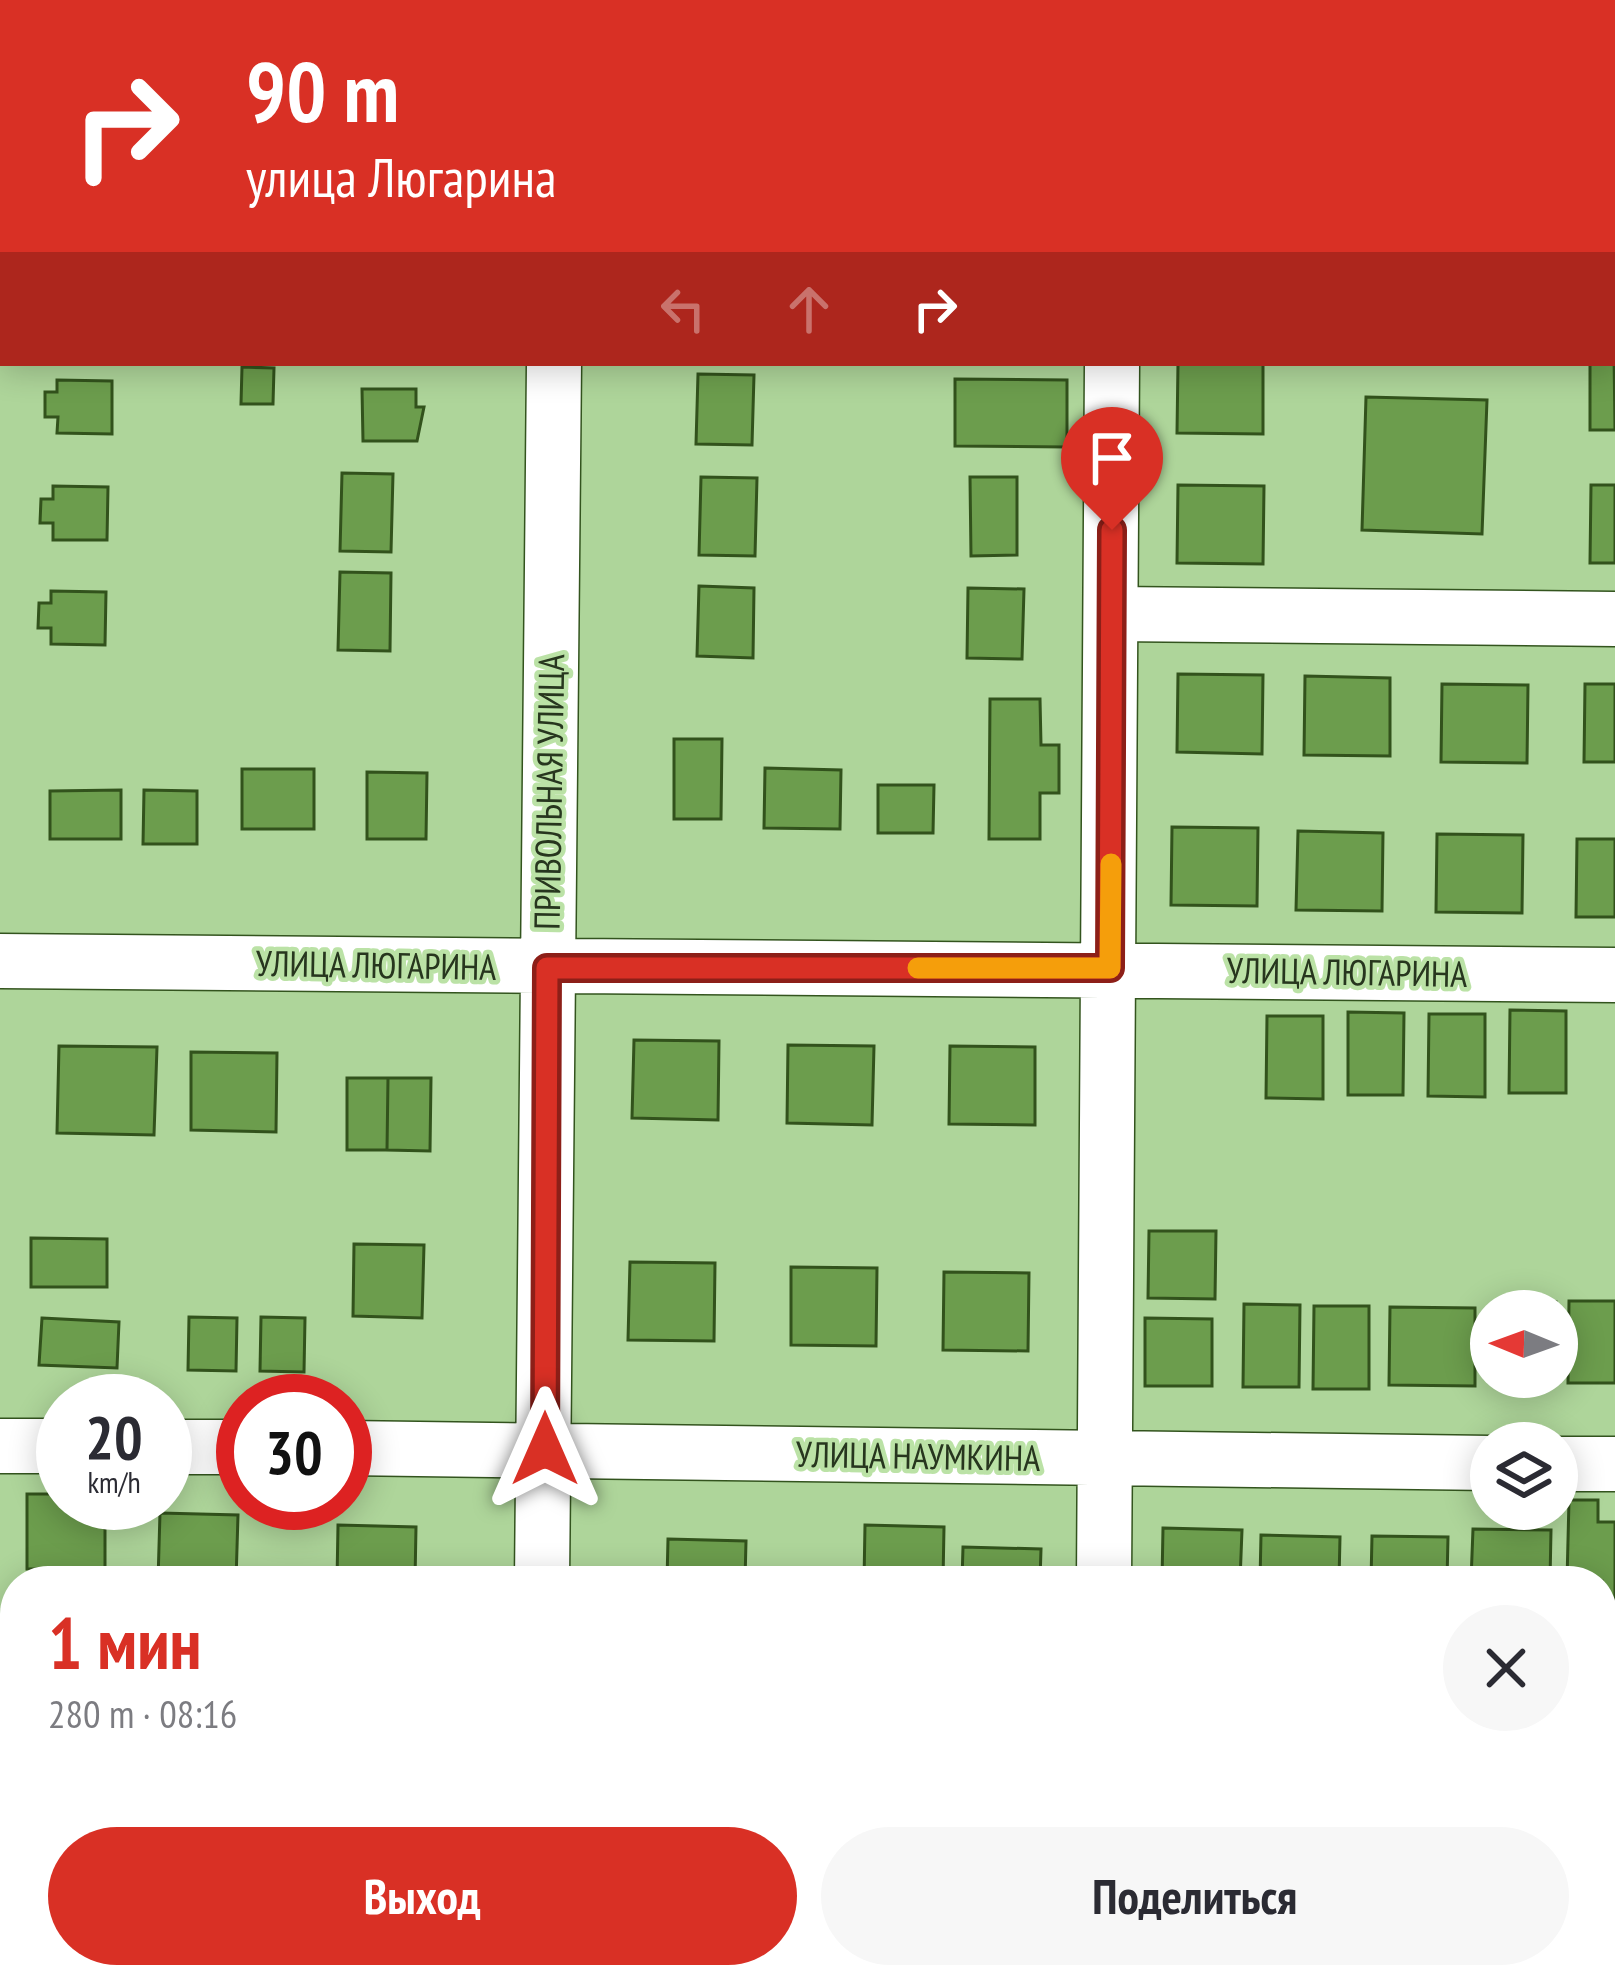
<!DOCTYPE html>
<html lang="ru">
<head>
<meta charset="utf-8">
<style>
  body { margin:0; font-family:"PT Sans Narrow",sans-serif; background:#f7f7f7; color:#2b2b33; height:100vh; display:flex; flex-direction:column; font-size:45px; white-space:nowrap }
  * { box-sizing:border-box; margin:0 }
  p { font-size:39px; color:#7c7c81 }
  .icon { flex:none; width:66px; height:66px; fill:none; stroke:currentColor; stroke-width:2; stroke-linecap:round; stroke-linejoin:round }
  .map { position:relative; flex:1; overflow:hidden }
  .sheet { position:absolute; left:0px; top:1566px; width:1617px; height:423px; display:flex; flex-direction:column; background:#fff; border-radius:48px 48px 0 0; box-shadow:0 6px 30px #0003 }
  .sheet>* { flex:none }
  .hud { position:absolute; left:0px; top:0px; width:1617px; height:366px; box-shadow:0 6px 30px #0003; background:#d93025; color:#fff; overflow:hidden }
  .needle { width:78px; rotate:271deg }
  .controls { position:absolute; left:1470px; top:1290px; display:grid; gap:24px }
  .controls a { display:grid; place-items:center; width:108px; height:108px; border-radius:50%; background:#fff; box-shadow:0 6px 30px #0003; font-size:60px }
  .speed { position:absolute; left:36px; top:1374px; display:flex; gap:24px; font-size:60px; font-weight:700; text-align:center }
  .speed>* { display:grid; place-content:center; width:156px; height:156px; border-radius:50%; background:#fff; box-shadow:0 6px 30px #0003; line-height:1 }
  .speed small { font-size:30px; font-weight:400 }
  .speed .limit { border:18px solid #d22; background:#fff; color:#111 }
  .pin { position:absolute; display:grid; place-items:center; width:102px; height:102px; color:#fff; margin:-123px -51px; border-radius:50% 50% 50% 0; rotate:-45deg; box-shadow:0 0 12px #0007 }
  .pin .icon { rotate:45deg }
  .me { position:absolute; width:132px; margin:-66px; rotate:0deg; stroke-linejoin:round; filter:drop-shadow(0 0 9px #0008) }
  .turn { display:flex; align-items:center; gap:42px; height:252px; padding:0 48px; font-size:54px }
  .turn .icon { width:156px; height:156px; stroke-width:2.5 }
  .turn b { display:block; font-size:84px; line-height:102px }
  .lanes { display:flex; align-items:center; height:114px; padding:0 48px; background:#0003; justify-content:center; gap:60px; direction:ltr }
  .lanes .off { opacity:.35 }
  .round { display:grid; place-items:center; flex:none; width:126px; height:126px; border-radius:63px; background:#f7f7f7 }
  .overview { display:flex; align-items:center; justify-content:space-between; height:204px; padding:0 48px }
  h1 { font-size:72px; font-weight:800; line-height:90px; color:#d93025 }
  .button { display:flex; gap:24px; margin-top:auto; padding:24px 48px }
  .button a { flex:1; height:138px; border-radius:72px; background:#d93025; color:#fff; font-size:48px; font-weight:800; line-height:138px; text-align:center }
  .button a+a { background:#f7f7f7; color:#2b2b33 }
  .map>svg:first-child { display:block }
  .building { fill:#6c9d4d; stroke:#32521c; stroke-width:3 }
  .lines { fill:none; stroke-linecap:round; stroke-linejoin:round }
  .minor-casing { stroke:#33541e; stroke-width:57 }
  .minor { stroke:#fff; stroke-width:54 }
  .route-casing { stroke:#8d1f18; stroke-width:30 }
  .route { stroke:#d93025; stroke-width:21 }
  .slow { stroke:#f59e0b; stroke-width:21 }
  .labels { text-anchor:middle; stroke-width:9; stroke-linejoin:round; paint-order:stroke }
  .street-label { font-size:36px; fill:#27361e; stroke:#bbe2a6 }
</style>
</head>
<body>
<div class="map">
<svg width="1615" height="1987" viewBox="0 0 1615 1987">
  <rect width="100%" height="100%" fill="#aed59a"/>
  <path class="building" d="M1614 352 1615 430H1590V363H1614Z
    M1178 363H1263V434L1177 433Z
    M242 367 274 368 273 404H241Z
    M698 374 754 375 752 445 696 444Z
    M955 379 1067 380V447L955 446Z
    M57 380 112 381V434L57 433 58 417H45V392H57Z
    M362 389H416V407H424L417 441H363Z
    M1366 397 1487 400 1482 534 1362 530Z
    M342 473 393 474 391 552 340 551Z
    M701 477 757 478 755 556 699 555Z
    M970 477H1017V555L971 556Z
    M1178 485 1264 486 1263 564 1177 563Z
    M1591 485H1615V563H1590Z
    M53 486 108 487 107 540H53V523H40L41 499H53Z
    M340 572 391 573 390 651 338 650Z
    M699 586 754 588 753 658 697 656Z
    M968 588 1024 589 1022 659 967 658Z
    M51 591 106 592 105 645 51 644V628H38L39 603H51Z
    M1178 674 1263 675 1262 754 1177 752Z
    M1305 676 1390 678V756L1304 755Z
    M1442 684 1528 685 1527 763 1441 762Z
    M1585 684H1615V762H1584Z
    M990 699H1040L1041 745H1059V793H1040V839H989Z
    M674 739H722L721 819H674Z
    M765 768 841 770 840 829 764 828Z
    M242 769H314V829H242Z
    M367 772 427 773 426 839H367Z
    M878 785H934L933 833H878Z
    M121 790V839H50V791Z
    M144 790 197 791V844H143Z
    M1172 827 1258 828 1257 906 1171 905Z
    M1298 831 1383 833 1382 911 1296 910Z
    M1437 834 1523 835 1522 913 1436 912Z
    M1577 839H1615V917H1576Z
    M1510 1010 1566 1011V1093H1509Z
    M1348 1012 1404 1013 1403 1095H1348Z
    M1429 1014H1485V1097L1428 1096Z
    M1267 1016H1323V1099L1266 1098Z
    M634 1040 719 1041 718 1120 632 1118Z
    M788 1045 874 1046 872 1125 787 1123Z
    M59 1046 157 1047 154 1135 57 1133Z
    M950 1046 1035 1047V1125L949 1124Z
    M191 1052 277 1053 276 1132 191 1130Z
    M347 1078H388L387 1150H347Z
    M388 1078H431L430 1151 387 1150Z
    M1149 1231H1216L1215 1299 1148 1298Z
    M31 1238 107 1239V1287H31Z
    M354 1244 424 1245 422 1318 353 1316Z
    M630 1262 715 1263 714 1341 628 1340Z
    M791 1267 877 1268 876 1346 791 1345Z
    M944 1272 1029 1273 1028 1351 943 1350Z
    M1569 1301H1615V1383H1568Z
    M1500 1302H1556V1311H1500Z
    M1244 1304 1300 1305 1299 1387H1243Z
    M1314 1306H1369V1389H1313Z
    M1390 1307 1475 1308V1386L1389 1385Z
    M189 1317 237 1318 236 1371 188 1370Z
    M261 1317 305 1318 304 1372 260 1371Z
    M42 1318 119 1322 117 1368 39 1365Z
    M1145 1318 1212 1319V1386H1145Z
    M1500 1377H1556L1555 1385 1500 1384Z
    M27 1494H63V1503H105V1569H27Z
    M1569 1500H1598V1522H1615V1609H1602V1581H1567Z
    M160 1513 238 1515 236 1581H158Z
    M338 1525 416 1527 415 1581H337Z
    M865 1525 944 1527 943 1581H864Z
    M1163 1528 1242 1530 1240 1581H1162Z
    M1473 1529 1551 1530 1550 1581H1471Z
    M1261 1535 1340 1537 1339 1581H1260Z
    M1372 1536 1448 1537 1447 1581H1371Z
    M668 1539 746 1541 745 1581H667Z
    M963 1547 1041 1549 1040 1581H962Z
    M1604 1849 1615 1850V1924H1602Z
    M327 1974H405V1987H327Z
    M673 1974H751V1987H673Z"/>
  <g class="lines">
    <defs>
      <path id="minor" d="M558 3V0
        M1122 3V0
        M0 216 3 26
        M1614 300H1615
        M1113 614 1615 619
        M0 961 1615 975
        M0 1446H63
        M165 1447H243
        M345 1448 1491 1463
        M1557 1464H1615
        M542 1581 554 363
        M1104 1581 1112 363
        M531 1987V1974
        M1101 1987V1974
        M1550 1987V1977"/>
    </defs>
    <use href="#minor" class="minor-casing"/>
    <use href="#minor" class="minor"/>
  </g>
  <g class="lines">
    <defs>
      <path id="route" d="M545 1449 547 968H1110L1112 530"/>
    </defs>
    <use href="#route" class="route-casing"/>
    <use href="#route" class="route"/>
    <path class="slow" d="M918 968H1110L1111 864"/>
  </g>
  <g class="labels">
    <g class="street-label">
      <text transform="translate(549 792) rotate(-89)" y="13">ПРИВОЛЬНАЯ УЛИЦА</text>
      <text transform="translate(376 965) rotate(1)" y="13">УЛИЦА ЛЮГАРИНА</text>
      <text transform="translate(1347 972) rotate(1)" y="13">УЛИЦА ЛЮГАРИНА</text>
      <text transform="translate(918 1456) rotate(1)" y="13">УЛИЦА НАУМКИНА</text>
    </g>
  </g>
</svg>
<div class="controls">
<a><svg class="needle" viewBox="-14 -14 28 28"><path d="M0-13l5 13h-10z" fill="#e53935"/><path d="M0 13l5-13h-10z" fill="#7c7c81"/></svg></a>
<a><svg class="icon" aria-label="layers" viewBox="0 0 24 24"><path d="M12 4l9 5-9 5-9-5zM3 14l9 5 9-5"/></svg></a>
</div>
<div class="speed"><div>20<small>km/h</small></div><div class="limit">30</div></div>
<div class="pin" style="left:1112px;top:530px;background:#d93025"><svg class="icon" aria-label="arrive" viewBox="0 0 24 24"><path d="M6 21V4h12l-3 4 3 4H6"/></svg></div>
<svg class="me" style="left:545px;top:1449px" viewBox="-20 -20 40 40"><path d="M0-17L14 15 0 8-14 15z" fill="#d93025" stroke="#fff" stroke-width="4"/></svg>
<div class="hud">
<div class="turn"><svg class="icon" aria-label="right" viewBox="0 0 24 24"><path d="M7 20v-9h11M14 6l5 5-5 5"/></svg><div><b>90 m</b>улица Люгарина</div></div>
<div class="lanes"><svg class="icon off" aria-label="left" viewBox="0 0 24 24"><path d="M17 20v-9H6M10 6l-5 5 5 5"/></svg><svg class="icon off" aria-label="ahead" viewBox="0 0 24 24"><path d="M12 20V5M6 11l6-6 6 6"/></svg><svg class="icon" aria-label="right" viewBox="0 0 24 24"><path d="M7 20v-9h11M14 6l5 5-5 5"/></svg></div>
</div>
<section class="sheet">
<div class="overview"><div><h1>1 мин</h1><p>280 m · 08:16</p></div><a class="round"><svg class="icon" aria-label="close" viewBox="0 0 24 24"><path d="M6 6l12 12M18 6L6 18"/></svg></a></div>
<div class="button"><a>Выход</a><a>Поделиться</a></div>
</section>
</div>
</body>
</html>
